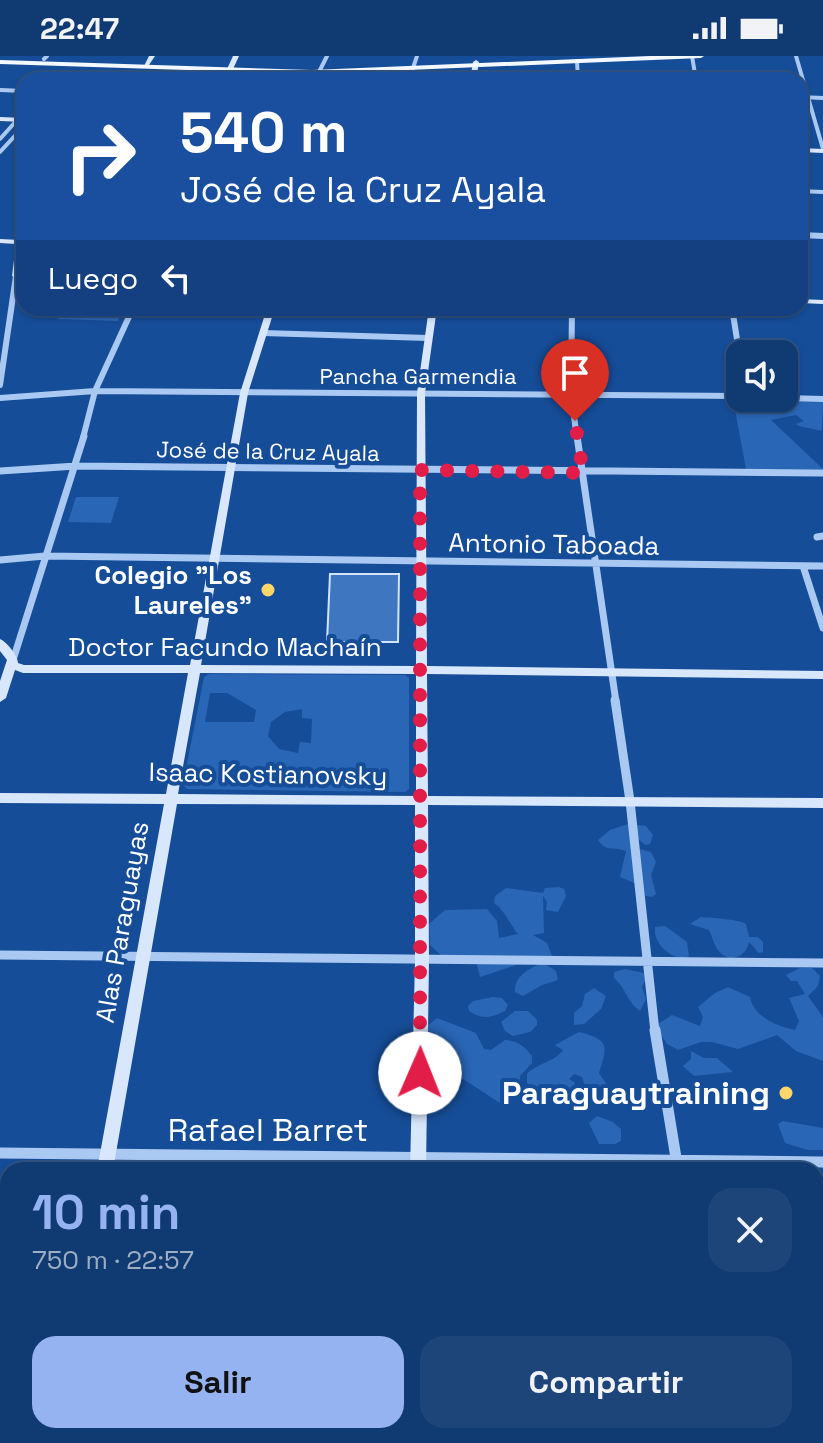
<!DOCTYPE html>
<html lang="es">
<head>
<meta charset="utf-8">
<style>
  body { margin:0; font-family:"Space Grotesk",sans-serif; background:#1e457a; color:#f1f3f6; height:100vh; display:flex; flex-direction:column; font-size:30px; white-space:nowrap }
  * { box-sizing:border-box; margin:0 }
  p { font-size:26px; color:#9cadc4 }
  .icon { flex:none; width:44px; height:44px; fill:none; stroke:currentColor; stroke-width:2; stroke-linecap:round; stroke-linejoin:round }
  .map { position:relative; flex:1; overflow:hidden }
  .panel { position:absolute; left:0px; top:1106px; width:824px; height:282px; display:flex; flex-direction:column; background:#103a72; border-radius:24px 24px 0 0; box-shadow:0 2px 6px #0004,0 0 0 2px #305484 }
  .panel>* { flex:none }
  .hud { position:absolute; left:16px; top:16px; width:792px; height:244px; border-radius:24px; box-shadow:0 2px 6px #0004,0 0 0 2px #305484; background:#1a4fa0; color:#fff; overflow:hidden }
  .tools { position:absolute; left:726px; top:284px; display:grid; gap:16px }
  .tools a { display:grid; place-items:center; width:72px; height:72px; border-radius:16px; background:#103a72; box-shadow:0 2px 6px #0004,0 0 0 2px #305484; font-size:40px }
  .pin { position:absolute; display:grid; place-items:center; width:68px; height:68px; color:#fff; margin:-82px -34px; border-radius:50% 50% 50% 0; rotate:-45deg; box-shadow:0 0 8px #0007 }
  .pin .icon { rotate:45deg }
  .me { position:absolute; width:88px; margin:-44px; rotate:1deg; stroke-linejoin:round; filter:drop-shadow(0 0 6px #0008) }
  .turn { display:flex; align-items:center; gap:28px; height:168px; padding:0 32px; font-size:36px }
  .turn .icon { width:104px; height:104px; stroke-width:2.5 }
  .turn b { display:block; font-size:56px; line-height:68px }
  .then { display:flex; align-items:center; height:76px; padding:0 32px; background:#0003; gap:16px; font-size:30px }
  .round { display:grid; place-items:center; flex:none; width:84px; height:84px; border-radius:24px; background:#1e457a }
  .headline { display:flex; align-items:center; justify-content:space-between; height:136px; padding:0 32px }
  h1 { font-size:48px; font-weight:600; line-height:60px; color:#95b2f1 }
  .button { display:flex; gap:16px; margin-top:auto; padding:16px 32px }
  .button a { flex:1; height:92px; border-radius:24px; background:#95b2f1; color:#111; font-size:32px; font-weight:600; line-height:92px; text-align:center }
  .button a+a { background:#1e457a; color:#f1f3f6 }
  .status { display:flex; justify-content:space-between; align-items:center; height:56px; padding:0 40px; background:#103a72; direction:ltr }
  .status svg { height:22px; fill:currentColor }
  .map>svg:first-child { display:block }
  .green { fill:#2966b6; fill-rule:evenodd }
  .building { fill:#3e76c0; stroke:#d1e4fc; stroke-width:2 }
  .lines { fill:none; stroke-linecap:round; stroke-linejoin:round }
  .street-far4 { stroke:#a9c9f2; stroke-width:4 }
  .street-far3 { stroke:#a9c9f2; stroke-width:6 }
  .street-far2 { stroke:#a9c9f2; stroke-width:7 }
  .street-far1 { stroke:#a9c9f2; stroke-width:9 }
  .street { stroke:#a9c9f2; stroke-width:11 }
  .secondary { fill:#d8e7fc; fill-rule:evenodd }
  .primary { fill:#f4f8ff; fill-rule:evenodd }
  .route { stroke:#e11d48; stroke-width:14; stroke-dasharray:0 25.2 }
  .poi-dot { fill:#ffd66a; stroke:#164d98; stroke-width:3 }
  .labels { text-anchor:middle; stroke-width:8; stroke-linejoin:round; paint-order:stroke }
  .far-street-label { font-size:22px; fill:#fff; stroke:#164d98 }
  .street-label { font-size:26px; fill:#fff; stroke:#164d98 }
  .poi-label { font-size:26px; font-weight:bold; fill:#fff; stroke:#164d98; text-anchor:end }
  .near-poi-label { font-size:32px; font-weight:bold; fill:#fff; stroke:#164d98; text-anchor:end }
  .near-street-label { font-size:32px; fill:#fff; stroke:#164d98 }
</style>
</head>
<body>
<div class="status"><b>22:47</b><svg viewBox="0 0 49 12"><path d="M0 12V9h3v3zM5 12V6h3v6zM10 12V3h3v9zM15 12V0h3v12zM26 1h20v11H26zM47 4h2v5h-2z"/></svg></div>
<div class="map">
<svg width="823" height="1387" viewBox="0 0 823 1387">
  <rect width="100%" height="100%" fill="#164d98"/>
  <path class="green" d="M58 252 123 253 118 265 58 263Z
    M733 343 823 346 822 375 799 370 796 368 804 365 796 359 771 364 823 413H746Z
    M76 441H119L111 467 68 466Z
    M209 618 405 619 409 622V733L405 736 187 733 183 728 204 621ZM210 637H227L256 654 254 666H205ZM302 653V662L312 663 311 687 300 686 298 697 279 693 268 680 271 666 285 656Z
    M628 768 646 770 653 779 650 788 645 789 636 781V792L651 796 656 806 651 819 656 838 652 841 642 839 641 830 620 821 626 795C614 790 607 797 598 784L610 774Z
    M559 831 564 833 566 840 558 856 546 854 547 846 543 840 544 877 533 879 547 887 552 900 543 907 556 915 558 924 542 929 523 940 515 936C514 921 528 913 540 908L525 906 480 921 475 901 442 900 430 889 429 868 445 854 487 853 497 865 499 882 518 878C510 869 504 853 494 847L495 840 506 832 543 837 545 832Z
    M701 861C712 862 737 863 746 868L749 881H758L763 886V896L759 897 749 886C746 901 729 909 718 894 714 889 712 880 709 874L690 868Z
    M665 870 687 886 689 900 684 903C669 901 653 887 655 871Z
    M800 912H812L820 920 818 930 808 940 823 961V1005L796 995 777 979 738 993 712 986H701L678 994 667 988 655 970 672 959 700 970 703 961 698 951 715 937 728 931 750 941C754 961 776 970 795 974L799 965 789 942 805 938 797 925H791L786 919Z
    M625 913 644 917 646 923 642 931 646 943 640 955C627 946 626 932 614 922V916Z
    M594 932 606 940 601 953 584 968 574 969V957L582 950 585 938Z
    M493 941 502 942 508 949 505 955C491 962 482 964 469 955L468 950 473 945Z
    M515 955H528L537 964V969L530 976 513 980 505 975 501 966Z
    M437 962 476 977 484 993 491 994 505 984C518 985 524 990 532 1000V1007L520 1020 521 1040 503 1049 463 1023 437 1033 427 1026 420 976Z
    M579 976C611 984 607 991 599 1017L607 1029 608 1037 593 1042 588 1039 582 1021 574 1018 569 1023 575 1027 571 1035 554 1029 533 1035 527 1027V1018C537 1007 555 1006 563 994L555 989Z
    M691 995 704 1002H717L733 1016 694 1020 683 1010 691 1003Z
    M597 1060 613 1066 621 1073V1085L615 1088H599L589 1067Z
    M783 1065 823 1072V1094H808L785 1087 778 1068Z"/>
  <path class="building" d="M330 518H399L398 586H327Z"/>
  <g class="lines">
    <path class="street-far4" d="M692 0 696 24
      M796 0 823 93
      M44 3 47 0
      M577 5 578 24
      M413 12 417 0
      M319 16 327 0
      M0 34 24 35
      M800 41 823 42
      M0 83 18 63
      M0 96 24 70
      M800 135 823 136
      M22 170 24 158"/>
    <path class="street-far3" d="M800 179 823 180
      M20 186 23 168
      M572 252 571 339 577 382
      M732 252 740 302
      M263 277 428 282
      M0 329 16 220
      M0 342 95 335 740 340
      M784 342 823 343
      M83 382 95 335 133 252"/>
    <path class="street-far2" d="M577 380 616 646
      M0 415 76 410 823 417
      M817 481 823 480
      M0 504 45 500 823 510
      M803 510 823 572
      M13 604 84 380"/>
    <path class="street-far1" d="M615 644 630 745 655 976
      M0 899 823 907"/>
    <path class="street" d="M655 974 678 1114
      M0 1097 823 1106
      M0 1354H8
      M816 1362H823
      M715 1380 716 1387"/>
    <path class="secondary" d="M149 0H155L147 12H143Z
      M233 0H239L228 24H222Z
      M476 4 479 6 476 24H470L473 6Z
      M354 13 357 15 354 24H348L351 15Z
      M0 61 24 62V66L0 65Z
      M800 92 823 93V97L800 96Z
      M0 183 20 184 24 186 20 218H24V222H16L12 220 16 188 0 187Z
      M800 243 823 244V248L800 247Z
      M267 252H275L248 337 201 609 416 610 417 337 429 252H437L425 337 427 610 823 615V623L427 618 428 740 823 742V752L428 749 429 905 426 1114H410L415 905V749L177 748 113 1114H97L164 748 0 747V737L166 738 188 617H23L15 614 6 642 0 646V625L7 604 0 595V583C7 586 18 600 18 607L24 609H190L240 337ZM200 617 416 618V740L178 738Z
      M47 1380H65L64 1387H46Z
      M410 1380H428L427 1387H409Z"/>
    <path class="primary" d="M650 0H704L701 2 312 18 0 8V4L312 14Z"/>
  </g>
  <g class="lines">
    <path class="route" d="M420 1017V414L583 417 575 365"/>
  </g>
  <g class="poi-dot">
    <circle cx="268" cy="534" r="8"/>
    <circle cx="786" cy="1037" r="8"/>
  </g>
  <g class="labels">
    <g class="far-street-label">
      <text x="418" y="328">Pancha Garmendia</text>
      <text transform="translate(268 395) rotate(1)" y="8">José de la Cruz Ayala</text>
    </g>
    <g class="street-label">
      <text transform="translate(554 488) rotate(1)" y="9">Antonio Taboada</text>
      <text x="225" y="600">Doctor Facundo Machaín</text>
      <text transform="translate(268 718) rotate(1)" y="9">Isaac Kostianovsky</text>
      <text transform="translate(122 866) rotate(-80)" y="9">Alas Paraguayas</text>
    </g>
    <g class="poi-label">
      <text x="252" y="528">Colegio "Los<tspan x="252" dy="30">Laureles"</tspan></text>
    </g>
    <g class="near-poi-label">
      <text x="770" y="1048">Paraguaytraining</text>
    </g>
    <g class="near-street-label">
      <text x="268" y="1085">Rafael Barret</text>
    </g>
  </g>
</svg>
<div class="tools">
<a><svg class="icon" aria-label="sound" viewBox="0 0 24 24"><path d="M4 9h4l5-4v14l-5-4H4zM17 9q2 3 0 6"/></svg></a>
</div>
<div class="pin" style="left:575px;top:365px;background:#d93025"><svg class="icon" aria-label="arrive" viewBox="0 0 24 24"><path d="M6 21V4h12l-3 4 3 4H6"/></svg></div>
<svg class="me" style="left:420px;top:1017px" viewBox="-20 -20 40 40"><circle r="19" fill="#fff"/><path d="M0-13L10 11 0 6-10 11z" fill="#e11d48"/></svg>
<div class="hud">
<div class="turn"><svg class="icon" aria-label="right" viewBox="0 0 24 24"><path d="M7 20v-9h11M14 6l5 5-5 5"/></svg><div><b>540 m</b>José de la Cruz Ayala</div></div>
<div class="then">Luego<svg class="icon" aria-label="left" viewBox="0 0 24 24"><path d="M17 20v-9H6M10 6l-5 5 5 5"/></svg></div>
</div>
<section class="panel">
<div class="headline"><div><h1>10 min</h1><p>750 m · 22:57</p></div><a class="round"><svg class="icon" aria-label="close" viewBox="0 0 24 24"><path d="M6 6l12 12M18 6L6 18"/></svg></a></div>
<div class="button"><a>Salir</a><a>Compartir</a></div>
</section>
</div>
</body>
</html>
